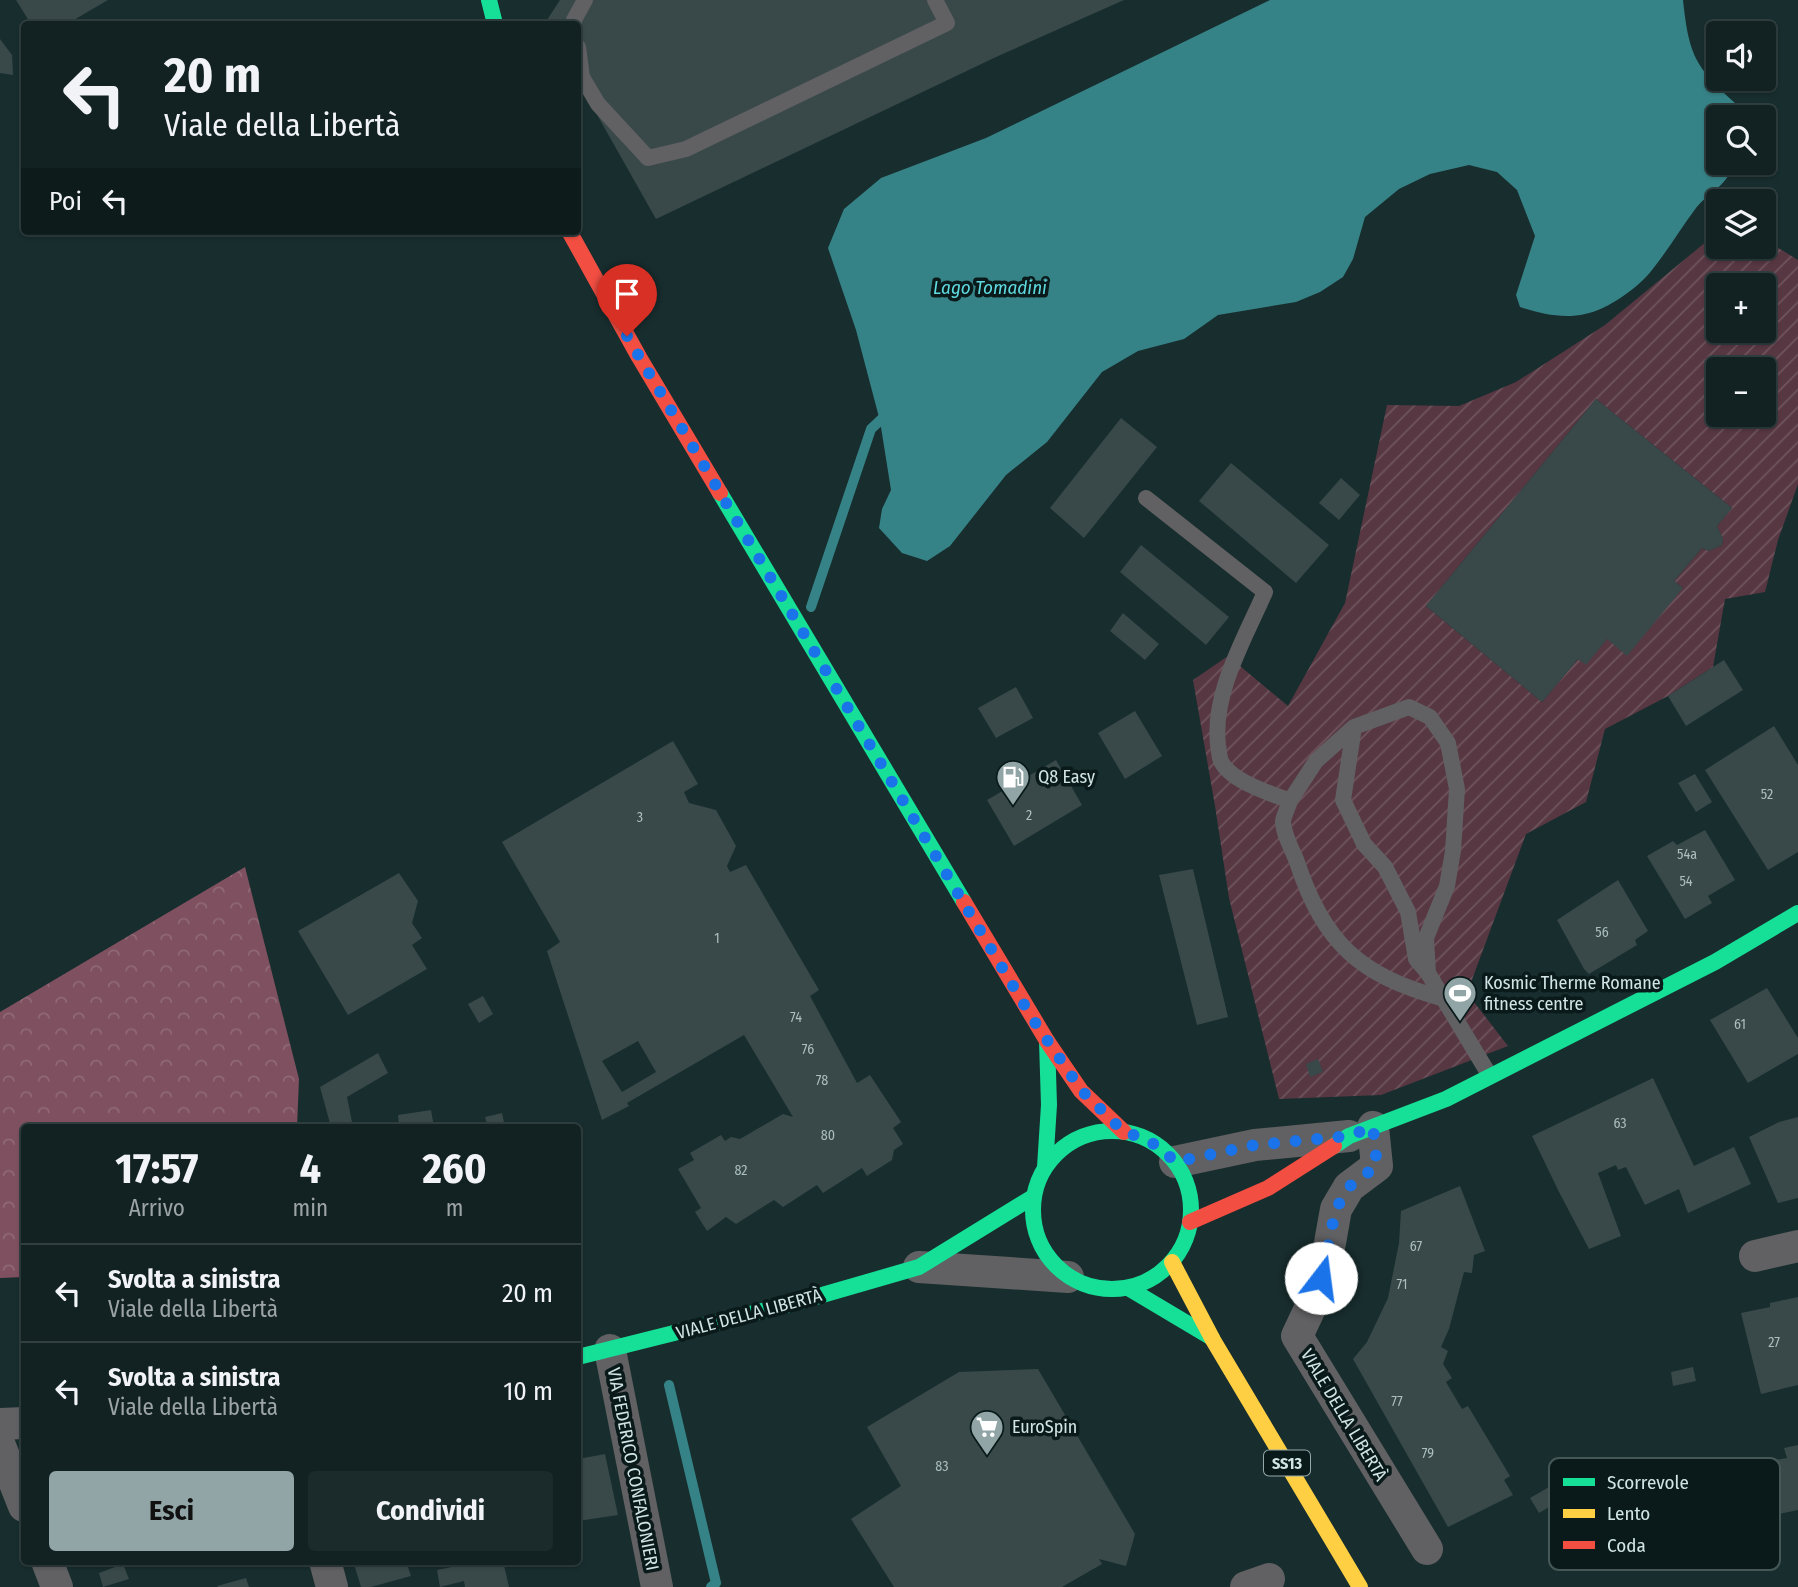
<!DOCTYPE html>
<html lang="it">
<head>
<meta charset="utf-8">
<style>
  body { margin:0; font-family:"Fira Sans Condensed",sans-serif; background:#1b2a2a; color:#f1f3f6; height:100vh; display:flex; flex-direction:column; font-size:26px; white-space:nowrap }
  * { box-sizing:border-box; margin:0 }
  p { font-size:23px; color:#9ca4a5 }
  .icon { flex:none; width:38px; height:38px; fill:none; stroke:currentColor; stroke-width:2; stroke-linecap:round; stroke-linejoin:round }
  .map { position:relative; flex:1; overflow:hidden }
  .details { position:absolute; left:21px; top:1124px; width:560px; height:441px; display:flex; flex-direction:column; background:#122222; border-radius:7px; box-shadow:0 2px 5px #0004,0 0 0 2px #313f40 }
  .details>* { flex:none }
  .guide { position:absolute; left:21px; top:21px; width:560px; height:214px; border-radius:7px; box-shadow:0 2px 5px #0004,0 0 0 2px #313f40; background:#122222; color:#f1f3f6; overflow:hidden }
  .buttons { position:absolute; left:1706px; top:21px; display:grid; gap:14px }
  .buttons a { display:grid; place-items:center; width:70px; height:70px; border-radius:7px; background:#122222; box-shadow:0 2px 5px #0004,0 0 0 2px #313f40; font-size:35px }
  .pin { position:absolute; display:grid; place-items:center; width:60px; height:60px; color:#fff; margin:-72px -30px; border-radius:50% 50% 50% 0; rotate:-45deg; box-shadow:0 0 7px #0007 }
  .pin .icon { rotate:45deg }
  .me { position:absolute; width:77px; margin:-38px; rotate:15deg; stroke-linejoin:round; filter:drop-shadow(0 0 5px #0008) }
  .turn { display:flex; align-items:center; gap:24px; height:147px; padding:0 28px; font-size:32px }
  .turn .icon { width:91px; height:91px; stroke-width:2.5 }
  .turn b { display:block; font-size:49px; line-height:60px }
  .then { display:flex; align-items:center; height:66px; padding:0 28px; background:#0003; gap:14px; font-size:26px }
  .eta { display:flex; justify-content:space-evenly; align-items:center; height:119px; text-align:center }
  .eta b { font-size:42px; font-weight:700; line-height:49px }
  .action { display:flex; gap:14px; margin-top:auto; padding:14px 28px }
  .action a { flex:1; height:80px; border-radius:7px; background:#91a5a6; color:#111; font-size:28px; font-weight:700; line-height:80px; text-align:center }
  .action a+a { background:#1b2a2a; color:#f1f3f6 }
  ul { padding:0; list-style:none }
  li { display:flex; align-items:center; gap:21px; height:98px; padding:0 28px; border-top:2px solid #313f40 }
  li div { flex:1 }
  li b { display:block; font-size:26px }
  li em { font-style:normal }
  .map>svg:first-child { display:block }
  .forest { fill:url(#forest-crowns) }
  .garden { fill:url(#garden-furrows); fill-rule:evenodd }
  .water { fill:#368387 }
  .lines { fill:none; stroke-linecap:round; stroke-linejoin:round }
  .stream { stroke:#368387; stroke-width:10 }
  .building { fill:#39494a; fill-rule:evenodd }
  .lane { stroke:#616062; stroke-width:16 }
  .street { stroke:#616062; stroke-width:32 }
  .fast { stroke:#16e098; stroke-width:16 }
  .slow { stroke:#ffcf43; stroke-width:16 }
  .jam { stroke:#f24e42; stroke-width:16 }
  .route { stroke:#1a73e8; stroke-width:12; stroke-dasharray:0 21.6 }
  .labels { text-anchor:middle; stroke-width:7; stroke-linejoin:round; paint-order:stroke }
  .number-label { font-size:14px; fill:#acbebf }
  .shield { fill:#0a1a1a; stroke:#96a8a9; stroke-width:2 }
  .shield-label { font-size:16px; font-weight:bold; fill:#d2e5e6 }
  .poi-label { font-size:18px; fill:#d2e5e6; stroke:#0a1a1a; text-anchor:start }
  .street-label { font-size:18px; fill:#d2e5e6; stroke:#0a1a1a }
  .water-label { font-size:19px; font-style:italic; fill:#5fdae1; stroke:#0a1a1a }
  .key { fill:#0a1a1a; stroke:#465757; stroke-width:2 }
  .key-label { font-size:19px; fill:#d2e5e6 }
</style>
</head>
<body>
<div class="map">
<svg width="1798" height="1587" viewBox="0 0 1798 1587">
  <defs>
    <pattern id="forest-crowns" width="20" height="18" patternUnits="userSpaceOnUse" patternTransform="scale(1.75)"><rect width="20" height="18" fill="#7f505f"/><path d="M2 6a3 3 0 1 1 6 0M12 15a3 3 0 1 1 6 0" fill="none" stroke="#906976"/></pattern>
    <pattern id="garden-furrows" width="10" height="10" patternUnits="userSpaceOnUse" patternTransform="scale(1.75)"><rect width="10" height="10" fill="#573742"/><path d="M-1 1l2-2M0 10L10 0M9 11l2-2" fill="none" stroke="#6e545d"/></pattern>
  </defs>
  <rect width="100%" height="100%" fill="#182d2e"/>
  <path class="forest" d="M245 867 299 1079 297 1127H24V1277L0 1278V1012Z"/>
  <path class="garden" d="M1718 232V247H1764V239L1798 260V484L1778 540 1765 592 1725 599 1713 667 1668 696 1605 729 1586 802 1526 834 1467 993 1508 1046 1381 1095 1279 1099 1229 898 1215 806 1193 680 1228 656 1288 706 1345 603 1387 405 1459 406 1516 382 1605 325ZM1718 285H1764V331H1718ZM1718 369H1764V415H1718ZM1596 399 1732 508 1717 526 1723 539 1722 545 1709 551 1702 548 1674 581 1683 588 1607 639 1586 664 1578 659 1542 702 1426 606Z"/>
  <path class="water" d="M1270 0H1683C1689 54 1694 66 1735 103V117H1718V163H1733C1730 184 1708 193 1696 208 1681 228 1668 250 1652 270 1638 288 1607 310 1585 314 1564 319 1540 314 1520 307L1516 295 1535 236 1517 190 1497 172 1469 165 1430 174 1399 189 1365 217 1353 259 1343 277 1320 292 1296 302 1218 315 1184 339 1138 351 1102 372 1047 442 1006 475 950 546 927 561 902 553 879 528 882 509 891 490 880 421 856 330 828 248 844 209 881 178 986 138Z"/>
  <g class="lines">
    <path class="stream" d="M811 607 871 429 888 413
      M669 1385 716 1583 711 1587"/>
  </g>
  <path class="building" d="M16 0H108L67 24H31Z
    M560 0H1124L996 57 656 219 578 81V24L545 23Z
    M0 39 12 55 13 75 0 73Z
    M1596 399 1732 508 1717 526 1723 539 1722 545 1709 551 1702 548 1674 581 1683 588 1627 656 1607 639 1586 665 1578 659 1542 702 1426 606Z
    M1121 418 1157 447 1084 538 1050 508Z
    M1231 463 1329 545 1296 583 1199 501Z
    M1341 478 1360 495 1339 520 1319 503Z
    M1141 545 1229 617 1206 645 1120 572Z
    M1123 613 1159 644 1145 660 1110 631Z
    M1724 660 1743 690 1686 726 1668 696Z
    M1016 687 1033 718 996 738 978 708Z
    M1135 711 1162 756 1125 779 1098 733Z
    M1774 726 1798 765V852L1768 870 1705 770Z
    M673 741 698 784 684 792 689 803 716 810 736 846 727 866 730 872 746 865 819 990 810 996 857 1083 870 1075 901 1122 893 1128 903 1144 894 1150 892 1160 867 1176 862 1168 823 1193 817 1185 783 1207 774 1200 736 1224 726 1217 707 1231 695 1212 701 1208 678 1169 694 1160 690 1153 721 1135 725 1141 731 1137 740 1139 783 1114 793 1117 744 1035 627 1103 629 1106 602 1120 547 951 560 942 502 842ZM638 1041 656 1072 622 1092 602 1061Z
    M1056 760 1082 805 1014 846 987 800Z
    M1695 774 1712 802 1696 812 1678 783Z
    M1705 830 1735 880 1708 896 1712 903 1685 919 1647 856 1673 841 1677 845Z
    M1193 869 1228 1017 1197 1025 1159 875Z
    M399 873 418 901 412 923 422 938 412 945 427 969 348 1015 298 931Z
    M1618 880 1648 931 1635 940 1637 945 1589 974 1584 969 1557 920Z
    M1767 988 1798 1038V1054L1748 1083 1710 1020Z
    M483 996 493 1014 479 1023 468 1004Z
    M378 1053 388 1073 347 1097 353 1127H331L320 1087Z
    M1318 1059 1323 1072 1310 1077 1306 1064Z
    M1653 1078 1694 1166 1734 1147 1751 1184 1688 1213 1679 1189 1645 1205 1626 1167 1618 1170 1616 1165 1598 1173 1621 1236 1589 1249 1559 1192 1532 1136Z
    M431 1110 434 1127H399L398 1115Z
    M502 1113 505 1127H488L485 1117Z
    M1798 1117V1198L1778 1203 1749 1137 1779 1122Z
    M1460 1186 1485 1251 1474 1255 1472 1273 1464 1272 1449 1329 1441 1347 1448 1351 1443 1364 1452 1378 1446 1382 1462 1409 1468 1406 1510 1476 1504 1480 1513 1495 1448 1527 1353 1359 1367 1342 1388 1298 1399 1243 1401 1211Z
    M1798 1297V1385L1761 1394 1741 1313 1770 1307V1303Z
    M1693 1367 1696 1381 1673 1386 1671 1372Z
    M1038 1369 1135 1534 1126 1566 1099 1559 1102 1564 1062 1587H894L851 1519 901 1486 867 1427 959 1372Z
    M1798 1445V1510L1779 1514 1768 1477 1776 1475 1774 1460 1787 1458 1784 1448Z
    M605 1454 618 1515 578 1521V1459Z
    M1563 1479 1571 1494 1539 1513 1530 1498Z
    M353 1561H406L411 1576 371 1587H361Z
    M455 1561H503L509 1587H465L464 1581 440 1587 437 1570 456 1566Z
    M123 1564 129 1579 103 1587 99 1573Z
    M246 1578 249 1587H218L217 1586Z"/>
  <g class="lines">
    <path class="lane" d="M574 24V20L585 0
      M578 47 582 77 598 104 648 158 686 149 947 23 935 0
      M1146 498 1265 592C1245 638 1212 693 1218 745 1219 749 1219 757 1221 761 1230 781 1270 793 1290 801 1288 807 1284 815 1283 821 1283 834 1293 851 1297 862 1324 944 1360 975 1441 998
      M1290 801 1316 761 1354 727
      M1428 973 1416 959 1408 912 1385 867 1364 844 1343 800 1354 727 1409 707 1430 717 1448 743 1457 789 1453 851 1447 886 1426 938 1428 973 1490 1076"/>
    <path class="street" d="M1373 1127 1377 1166 1349 1187 1336 1209 1328 1254 1313 1302 1297 1336 1427 1549
      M1175 1162 1255 1145 1349 1136
      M1755 1256 1798 1246
      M919 1267 1068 1277
      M610 1350 657 1587
      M0 1424 24 1423
      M0 1446 24 1506
      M47 1561 57 1587
      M325 1561 332 1587
      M1246 1587 1269 1579"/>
    <path class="fast" d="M489 0 495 24
      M720 493 964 902
      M1033 1210a79 79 0 1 1 158 0a79 79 0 1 1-158 0Z
      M1334 1146 1349 1136 1446 1099 1715 962 1798 913
      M1045 1167 1049 1105 1047 1041
      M1128 1288 1212 1338
      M578 1357 798 1302 919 1267 1033 1197"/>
    <path class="slow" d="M1172 1262 1213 1340 1360 1587"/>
    <path class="jam" d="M569 231 639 357 720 493
      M964 902 1047 1041 1081 1091 1124 1132
      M1190 1222 1268 1188 1334 1146"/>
  </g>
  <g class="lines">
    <path class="route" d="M627 336 1032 1018 1082 1091 1124 1132 1143 1138 1161 1148 1175 1162 1255 1145 1349 1136 1373 1127 1377 1166C1368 1173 1358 1179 1350 1186 1331 1206 1329 1251 1321 1278"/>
  </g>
  <defs>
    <symbol id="fuel-pin" viewBox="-11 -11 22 30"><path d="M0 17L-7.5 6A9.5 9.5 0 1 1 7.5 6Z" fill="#91a5a6" stroke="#0a1a1a"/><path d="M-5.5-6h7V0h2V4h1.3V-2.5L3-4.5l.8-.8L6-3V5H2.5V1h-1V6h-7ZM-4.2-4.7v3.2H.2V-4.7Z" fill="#fff"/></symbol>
    <symbol id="stadium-pin" viewBox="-11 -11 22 30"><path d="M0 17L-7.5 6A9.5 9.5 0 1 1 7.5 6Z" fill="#91a5a6" stroke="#0a1a1a"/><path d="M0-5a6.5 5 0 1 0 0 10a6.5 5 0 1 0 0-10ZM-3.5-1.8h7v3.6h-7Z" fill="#fff"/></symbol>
    <symbol id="supermarket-pin" viewBox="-11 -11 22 30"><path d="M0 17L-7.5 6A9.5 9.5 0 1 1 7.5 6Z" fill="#91a5a6" stroke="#0a1a1a"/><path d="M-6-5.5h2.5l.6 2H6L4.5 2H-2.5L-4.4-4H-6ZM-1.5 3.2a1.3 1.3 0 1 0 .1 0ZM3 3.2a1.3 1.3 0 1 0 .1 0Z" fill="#fff"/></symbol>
  </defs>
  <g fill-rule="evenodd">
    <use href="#fuel-pin" x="994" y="758" width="38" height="52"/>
    <use href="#stadium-pin" x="1441" y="974" width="38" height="52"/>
    <use href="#supermarket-pin" x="968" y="1408" width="38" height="52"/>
  </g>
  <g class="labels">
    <g class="number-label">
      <text x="1767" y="799">52</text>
      <text x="1029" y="820">2</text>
      <text x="640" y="822">3</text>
      <text x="1687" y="859">54a</text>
      <text x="1686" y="886">54</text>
      <text x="1602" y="937">56</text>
      <text x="717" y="943">1</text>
      <text x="796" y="1022">74</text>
      <text x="1740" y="1029">61</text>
      <text x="808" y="1054">76</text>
      <text x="822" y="1085">78</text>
      <text x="1620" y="1128">63</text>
      <text x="828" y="1140">80</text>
      <text x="741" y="1175">82</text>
      <text x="1416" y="1251">67</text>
      <text x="1402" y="1289">71</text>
      <text x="1774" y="1347">27</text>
      <text x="1397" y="1406">77</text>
      <text x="1428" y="1458">79</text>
      <text x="942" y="1471">83</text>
    </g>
    <rect class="shield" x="1264" y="1450.5" width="46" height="25" rx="5"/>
    <g class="shield-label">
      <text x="1287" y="1469">SS13</text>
    </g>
    <g class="poi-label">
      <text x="1038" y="783">Q8 Easy</text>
      <text x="1484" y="989">Kosmic Therme Romane<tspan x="1484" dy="21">fitness centre</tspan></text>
      <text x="1012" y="1433">EuroSpin</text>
    </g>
    <g class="street-label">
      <text transform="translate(749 1314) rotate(-15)" y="6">VIALE DELLA LIBERTÀ</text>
      <text transform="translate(1344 1415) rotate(59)" y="6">VIALE DELLA LIBERTÀ</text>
      <text transform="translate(633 1469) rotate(79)" y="6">VIA FEDERICO CONFALONIERI</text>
    </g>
    <g class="water-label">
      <text x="990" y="294">Lago Tomadini</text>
    </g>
  </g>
  <rect x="1549" y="1458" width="231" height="112" rx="10" class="key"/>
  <rect x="1563" y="1478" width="32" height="8" fill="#16e098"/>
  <rect x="1563" y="1509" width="32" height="9" fill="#ffcf43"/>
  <rect x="1563" y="1541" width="32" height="8" fill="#f24e42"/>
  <g class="key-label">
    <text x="1607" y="1489">Scorrevole</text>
    <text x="1607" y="1520">Lento</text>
    <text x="1607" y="1552">Coda</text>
  </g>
</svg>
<div class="buttons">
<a><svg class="icon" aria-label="sound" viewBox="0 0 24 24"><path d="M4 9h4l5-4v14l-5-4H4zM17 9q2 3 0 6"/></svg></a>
<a><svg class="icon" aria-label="search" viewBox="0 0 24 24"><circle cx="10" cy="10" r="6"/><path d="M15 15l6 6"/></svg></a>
<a><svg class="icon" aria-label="layers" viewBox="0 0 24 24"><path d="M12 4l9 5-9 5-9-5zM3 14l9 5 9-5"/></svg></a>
<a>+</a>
<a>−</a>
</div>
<div class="pin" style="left:627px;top:336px;background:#d93025"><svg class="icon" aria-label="arrive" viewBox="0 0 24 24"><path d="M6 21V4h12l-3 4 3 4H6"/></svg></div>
<svg class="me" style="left:1321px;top:1278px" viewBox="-20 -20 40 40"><circle r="19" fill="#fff"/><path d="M0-13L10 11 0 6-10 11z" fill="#1a73e8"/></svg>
<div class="guide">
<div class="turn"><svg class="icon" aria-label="left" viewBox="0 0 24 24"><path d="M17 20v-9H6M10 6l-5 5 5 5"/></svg><div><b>20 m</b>Viale della Libertà</div></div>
<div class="then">Poi<svg class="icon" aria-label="left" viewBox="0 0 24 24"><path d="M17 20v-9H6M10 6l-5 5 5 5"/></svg></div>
</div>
<section class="details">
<div class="eta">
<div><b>17:57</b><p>Arrivo</p></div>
<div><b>4</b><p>min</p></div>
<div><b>260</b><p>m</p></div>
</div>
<ul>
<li><svg class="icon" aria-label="left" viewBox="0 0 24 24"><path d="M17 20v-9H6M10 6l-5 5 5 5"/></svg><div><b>Svolta a sinistra</b><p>Viale della Libertà</p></div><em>20 m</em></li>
<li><svg class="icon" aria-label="left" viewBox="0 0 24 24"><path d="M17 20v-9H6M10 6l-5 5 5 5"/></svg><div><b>Svolta a sinistra</b><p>Viale della Libertà</p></div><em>10 m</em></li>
</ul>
<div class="action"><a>Esci</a><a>Condividi</a></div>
</section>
</div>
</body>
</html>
